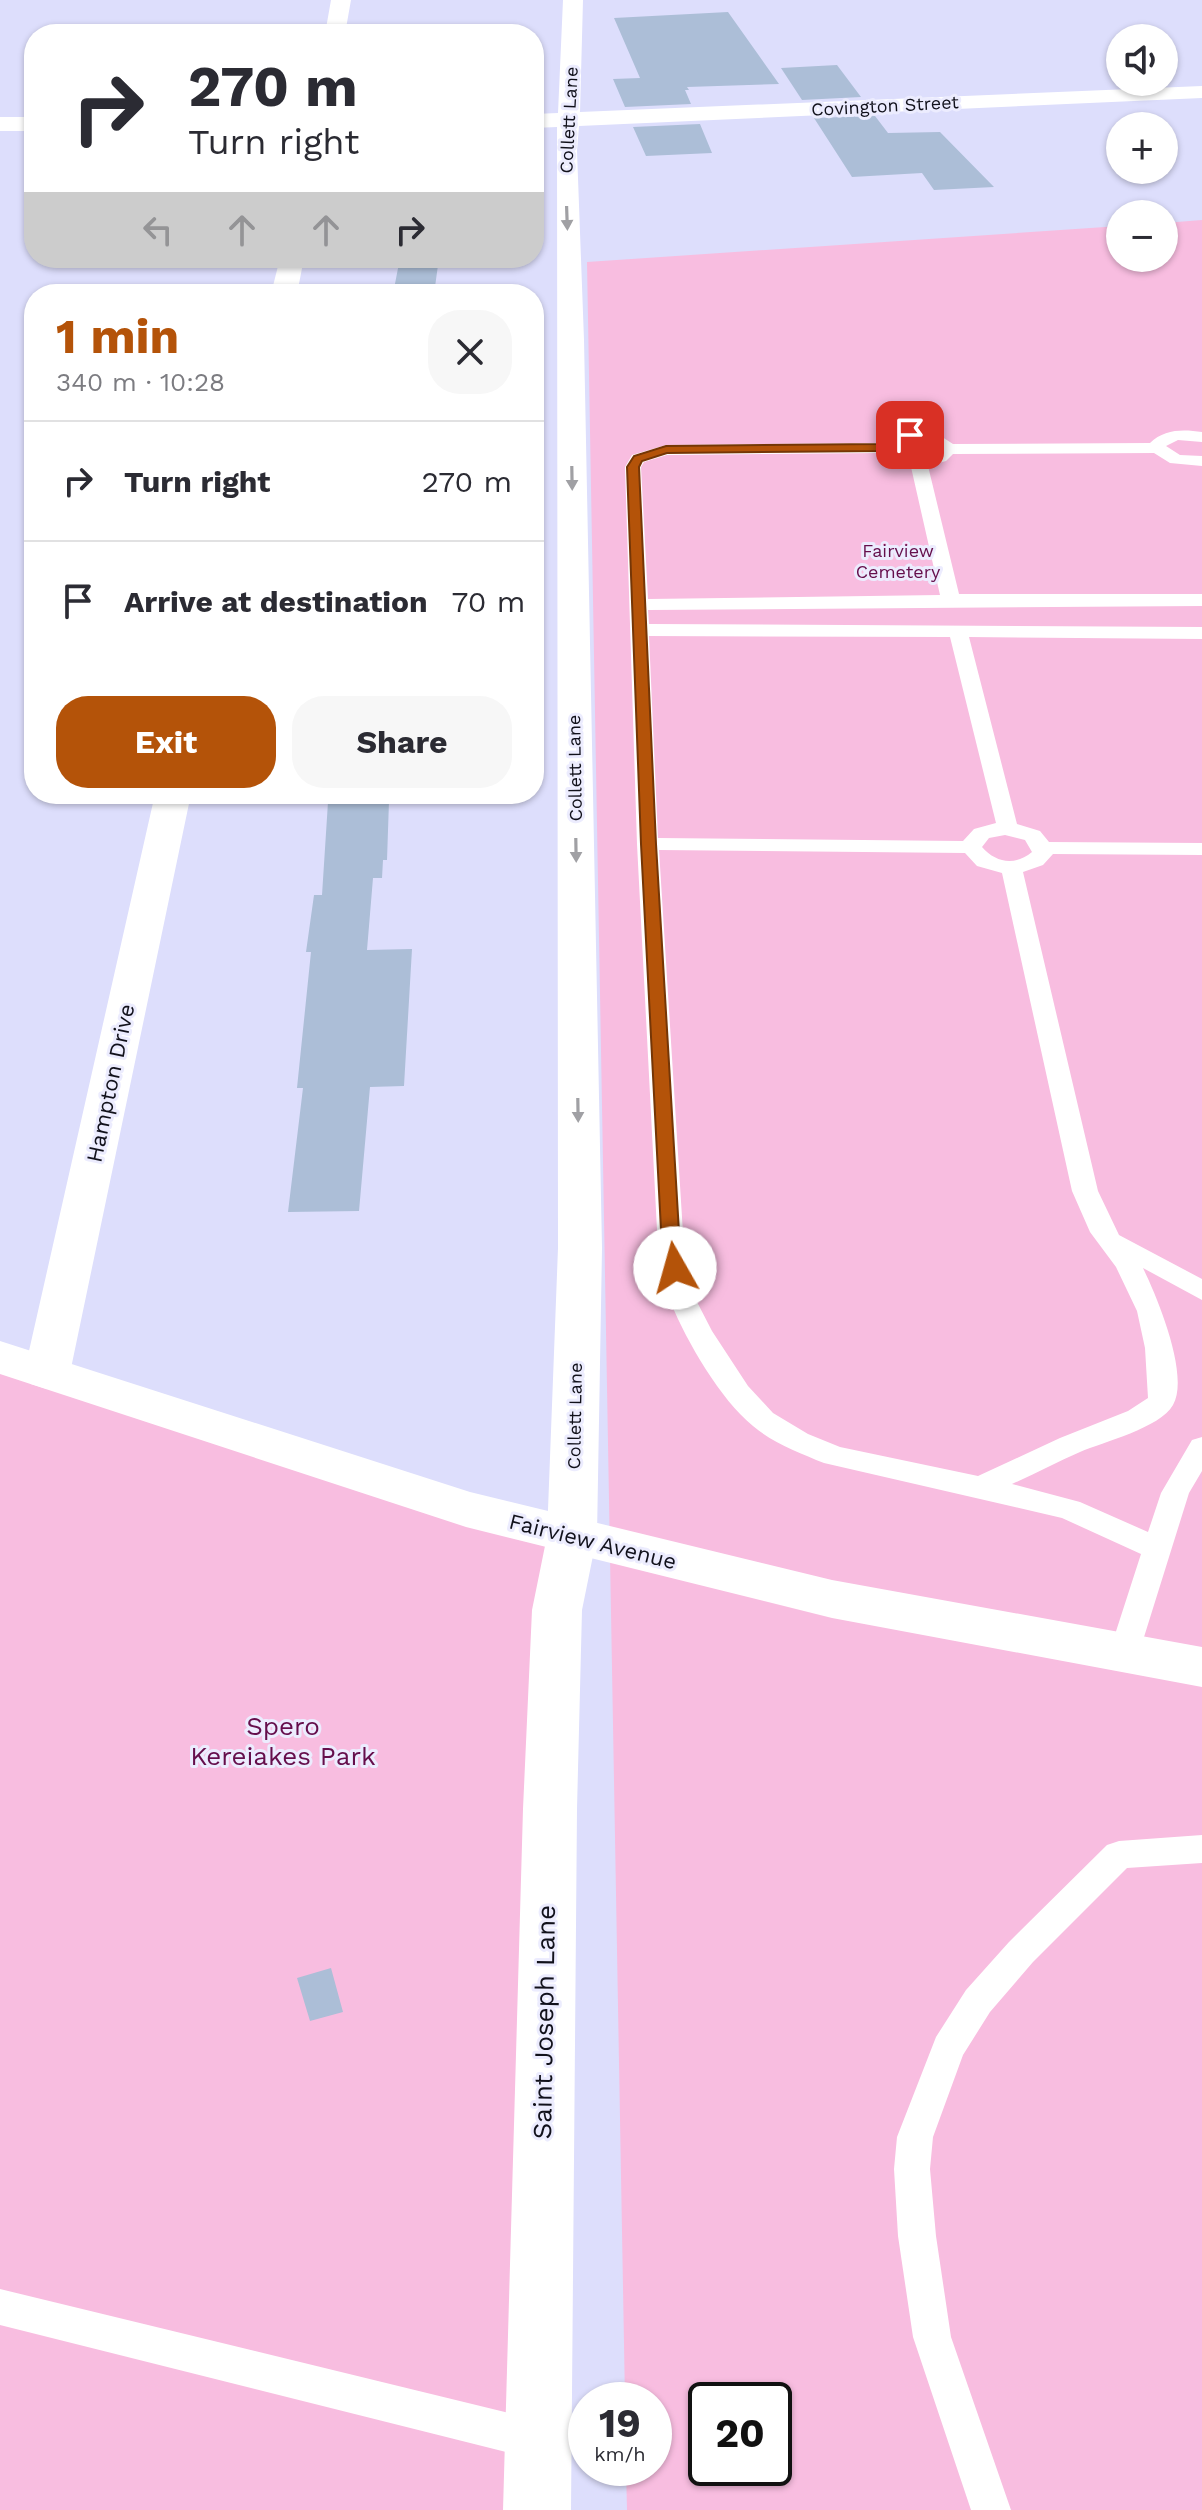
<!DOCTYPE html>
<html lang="en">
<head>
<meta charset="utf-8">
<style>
  body { margin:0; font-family:"Work Sans",sans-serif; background:#f7f7f7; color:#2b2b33; height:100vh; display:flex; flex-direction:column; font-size:30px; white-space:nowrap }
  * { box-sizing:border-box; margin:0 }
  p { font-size:26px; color:#7c7c81 }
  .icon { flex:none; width:44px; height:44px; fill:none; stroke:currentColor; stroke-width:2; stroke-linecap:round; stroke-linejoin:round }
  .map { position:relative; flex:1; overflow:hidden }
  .drawer { position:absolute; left:24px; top:284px; width:520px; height:520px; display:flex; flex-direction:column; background:#fff; border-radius:32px; box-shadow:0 2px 6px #0004 }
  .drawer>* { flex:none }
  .banner { position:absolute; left:24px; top:24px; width:520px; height:244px; border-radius:32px; box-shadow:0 2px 6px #0004; background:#fff; color:#2b2b33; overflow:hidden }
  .fabs { position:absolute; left:1106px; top:24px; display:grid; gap:16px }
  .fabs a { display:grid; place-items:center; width:72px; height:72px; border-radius:50%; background:#fff; box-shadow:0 2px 6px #0004; font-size:40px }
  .speed { position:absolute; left:568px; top:2382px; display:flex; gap:16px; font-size:40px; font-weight:700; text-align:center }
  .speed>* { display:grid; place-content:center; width:104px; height:104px; border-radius:50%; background:#fff; box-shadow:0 2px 6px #0004; line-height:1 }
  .speed small { font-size:20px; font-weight:400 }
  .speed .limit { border:4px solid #111; border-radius:12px; background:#fff; color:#111 }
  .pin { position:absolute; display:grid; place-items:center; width:68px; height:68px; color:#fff; margin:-34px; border-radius:16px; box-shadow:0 4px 12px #0006 }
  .me { position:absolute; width:88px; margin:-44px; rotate:353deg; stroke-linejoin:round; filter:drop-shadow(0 0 6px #0008) }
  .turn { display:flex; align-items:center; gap:28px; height:168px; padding:0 32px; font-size:36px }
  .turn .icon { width:104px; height:104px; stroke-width:2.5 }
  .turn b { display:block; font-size:56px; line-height:68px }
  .lanes { display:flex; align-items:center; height:76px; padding:0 32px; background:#0003; justify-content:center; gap:40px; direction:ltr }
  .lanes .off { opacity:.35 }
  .round { display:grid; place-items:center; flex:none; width:84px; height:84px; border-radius:32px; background:#f7f7f7 }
  .head { display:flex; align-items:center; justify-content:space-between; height:136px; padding:0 32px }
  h1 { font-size:48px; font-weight:700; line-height:60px; color:#b45309 }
  .button { display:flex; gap:16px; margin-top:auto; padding:16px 32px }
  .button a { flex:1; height:92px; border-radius:32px; background:#b45309; color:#fff; font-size:32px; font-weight:700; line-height:92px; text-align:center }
  .button a+a { background:#f7f7f7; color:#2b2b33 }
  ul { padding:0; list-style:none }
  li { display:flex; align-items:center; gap:24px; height:120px; padding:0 32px; border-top:2px solid #e1e1e2 }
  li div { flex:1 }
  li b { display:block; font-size:30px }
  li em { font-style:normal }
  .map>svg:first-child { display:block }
  .green { fill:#f8bde0; fill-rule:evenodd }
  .building { fill:#acbed7 }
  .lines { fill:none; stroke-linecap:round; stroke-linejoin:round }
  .lane { fill:#fff; fill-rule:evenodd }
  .street { fill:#fff; fill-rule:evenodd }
  .primary { fill:#fff; fill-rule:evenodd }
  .oneway { fill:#a0a0a4 }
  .route { fill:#b45309; stroke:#753606; stroke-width:2 }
  .labels { text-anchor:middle; stroke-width:6; stroke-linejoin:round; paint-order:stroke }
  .far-street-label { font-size:18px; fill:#11111b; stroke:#ececfe }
  .far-park-label { font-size:18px; fill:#650e4c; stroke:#ececfe }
  .street-label { font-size:22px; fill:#11111b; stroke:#ececfe }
  .near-park-label { font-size:26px; fill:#650e4c; stroke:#ececfe }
  .near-street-label { font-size:26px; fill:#11111b; stroke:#ececfe }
</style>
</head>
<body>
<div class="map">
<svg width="1202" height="2510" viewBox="0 0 1202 2510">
  <rect width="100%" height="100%" fill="#dddefc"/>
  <path class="green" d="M1202 220V2510H627L626 2468H654V2400H625L587 262 1120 226V258H1164V223ZM706 2400H774V2468H706Z
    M0 1350 572 1536 539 2510H0Z"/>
  <path class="building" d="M728 12 779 84 687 87 689 90H685L691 104 625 107 613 79 640 78 614 18Z
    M837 65 861 97 802 100 781 68Z
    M875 116 888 133 940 132 994 187 934 190 922 173 852 177 814 118Z
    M700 124 712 153 646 156 633 127Z
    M400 258H439L434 294H393Z
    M389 801 387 860H383L382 878H373L367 950 412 949 404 1086 370 1087 359 1211 288 1212 303 1088H297L311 952H306L314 895H322L328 802Z
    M331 1968 343 2012 310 2021 297 1978Z"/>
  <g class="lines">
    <path class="lane" d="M910 430 936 433 953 444 1150 443C1164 429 1183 429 1202 432V442L1178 440 1166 446 1180 455 1202 456V466L1170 463 1154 453 953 454 946 461 928 466 959 594H1202V606L648 610 649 624 1202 627V639L969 637 1017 824 1040 831 1049 842 1202 843V855L1053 854 1043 865 1023 872 1098 1191 1119 1235 1202 1279V1300L1143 1268C1157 1297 1190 1375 1173 1405 1160 1428 1103 1442 1080 1452 1057 1462 1035 1474 1012 1484L1080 1502 1148 1532 1161 1493 1192 1440 1202 1437V1471L1189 1493 1139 1653 1135 1661 1124 1665 1113 1661 1109 1653 1141 1554 1062 1518 824 1463C800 1453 773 1443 753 1426 720 1399 687 1342 671 1303 664 1286 662 1267 658 1249L637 844 625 467 632 455 666 445 876 443 886 434ZM910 440 926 442 938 450C922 461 907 458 892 448L897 442ZM878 453 892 462 911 467 940 595 648 599 641 467 644 462 667 455ZM649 636 950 637 996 823 974 829 963 841 658 838ZM1005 835 1025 840 1032 852C1015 866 996 863 982 847L989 838ZM659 850 965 853 977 866 1002 873 1072 1191 1090 1232 1116 1267 1137 1311 1145 1348 1148 1398 1128 1411 1060 1438 978 1476 840 1447 808 1434 773 1413 748 1386 712 1331 696 1300 684 1249Z
      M1202 1835V1863L1127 1868 1033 1962 990 2012 963 2055 933 2137 930 2169 936 2236 951 2337 1011 2510H971L913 2337 898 2236 894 2169 897 2137 936 2037 966 1990 1009 1942 1107 1845 1119 1841Z
      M0 2289 538 2420 552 2426 558 2440 552 2454 538 2460 0 2325Z"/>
    <path class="street" d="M331 0H351L345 34H325Z
      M563 0H583L580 112 1202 86V98L579 126 577 151 584 340 602 1248 597 1536 582 1610 577 1809 571 2510H503L523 1809 532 1610 547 1536 558 1248 557 127 534 128V114L558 113Z
      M0 117H34V131H0Z
      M280 258H304L297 294H271Z
      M155 794H191L70 1373 63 1384 47 1389 31 1384 24 1373Z"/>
    <path class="primary" d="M0 1341 470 1492 832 1580 1202 1647V1687L832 1618 466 1527 0 1374Z"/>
  </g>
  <defs><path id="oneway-solid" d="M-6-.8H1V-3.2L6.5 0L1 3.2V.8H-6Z" transform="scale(2)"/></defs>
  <g class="oneway">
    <use href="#oneway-solid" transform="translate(567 218) rotate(88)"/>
    <use href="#oneway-solid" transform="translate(572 478) rotate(89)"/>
    <use href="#oneway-solid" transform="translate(576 850) rotate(89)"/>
    <use href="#oneway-solid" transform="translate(578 1110) rotate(89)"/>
  </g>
  <path class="route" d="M910 431 916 435 914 437 896 441 883 451 667 453 642 461 639 467 656 844 680 1249 684 1268 681 1273H669L662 1249 641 844 627 467 634 456 666 446 880 444 888 436Z"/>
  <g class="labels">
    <g class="far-street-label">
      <text transform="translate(885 106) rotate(-3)" y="6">Covington Street</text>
      <text transform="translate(569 120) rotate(-87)" y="6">Collett Lane</text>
      <text transform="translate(575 768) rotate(-91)" y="6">Collett Lane</text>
      <text transform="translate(575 1416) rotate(-89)" y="6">Collett Lane</text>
    </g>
    <g class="far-park-label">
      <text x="898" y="557">Fairview<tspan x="898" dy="21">Cemetery</tspan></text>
    </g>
    <g class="street-label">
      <text transform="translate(110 1083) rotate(-78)" y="8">Hampton Drive</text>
      <text transform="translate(593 1541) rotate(14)" y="8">Fairview Avenue</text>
    </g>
    <g class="near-park-label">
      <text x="283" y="1735">Spero<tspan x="283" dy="30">Kereiakes Park</tspan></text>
    </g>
    <g class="near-street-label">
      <text transform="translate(544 2022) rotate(-89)" y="9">Saint Joseph Lane</text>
    </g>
  </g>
</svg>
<div class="fabs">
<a><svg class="icon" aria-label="sound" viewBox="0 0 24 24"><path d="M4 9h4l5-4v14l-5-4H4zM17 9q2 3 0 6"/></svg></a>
<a>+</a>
<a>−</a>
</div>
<div class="speed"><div>19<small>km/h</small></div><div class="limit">20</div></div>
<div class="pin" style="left:910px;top:435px;background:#d93025"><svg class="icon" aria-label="arrive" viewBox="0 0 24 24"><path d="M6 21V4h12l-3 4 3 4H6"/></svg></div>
<svg class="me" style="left:675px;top:1268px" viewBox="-20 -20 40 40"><circle r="19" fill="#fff"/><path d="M0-13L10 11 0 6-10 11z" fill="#b45309"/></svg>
<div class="banner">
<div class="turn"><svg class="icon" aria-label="right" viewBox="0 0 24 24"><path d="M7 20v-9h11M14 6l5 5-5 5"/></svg><div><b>270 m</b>Turn right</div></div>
<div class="lanes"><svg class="icon off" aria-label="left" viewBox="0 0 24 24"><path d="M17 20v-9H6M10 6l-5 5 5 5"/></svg><svg class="icon off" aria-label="ahead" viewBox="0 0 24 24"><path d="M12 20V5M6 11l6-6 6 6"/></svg><svg class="icon off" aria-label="ahead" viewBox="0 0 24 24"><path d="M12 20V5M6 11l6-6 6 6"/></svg><svg class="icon" aria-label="right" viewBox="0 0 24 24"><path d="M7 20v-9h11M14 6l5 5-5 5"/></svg></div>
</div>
<section class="drawer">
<div class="head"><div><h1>1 min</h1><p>340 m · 10:28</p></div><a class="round"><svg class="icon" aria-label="close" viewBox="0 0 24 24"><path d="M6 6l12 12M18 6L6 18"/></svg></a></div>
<ul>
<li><svg class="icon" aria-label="right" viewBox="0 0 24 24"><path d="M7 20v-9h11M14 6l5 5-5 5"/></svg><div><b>Turn right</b></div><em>270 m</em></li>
<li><svg class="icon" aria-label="arrive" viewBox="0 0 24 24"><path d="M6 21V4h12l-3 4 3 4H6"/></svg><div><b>Arrive at destination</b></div><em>70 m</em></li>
</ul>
<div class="button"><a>Exit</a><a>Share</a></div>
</section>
</div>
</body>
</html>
